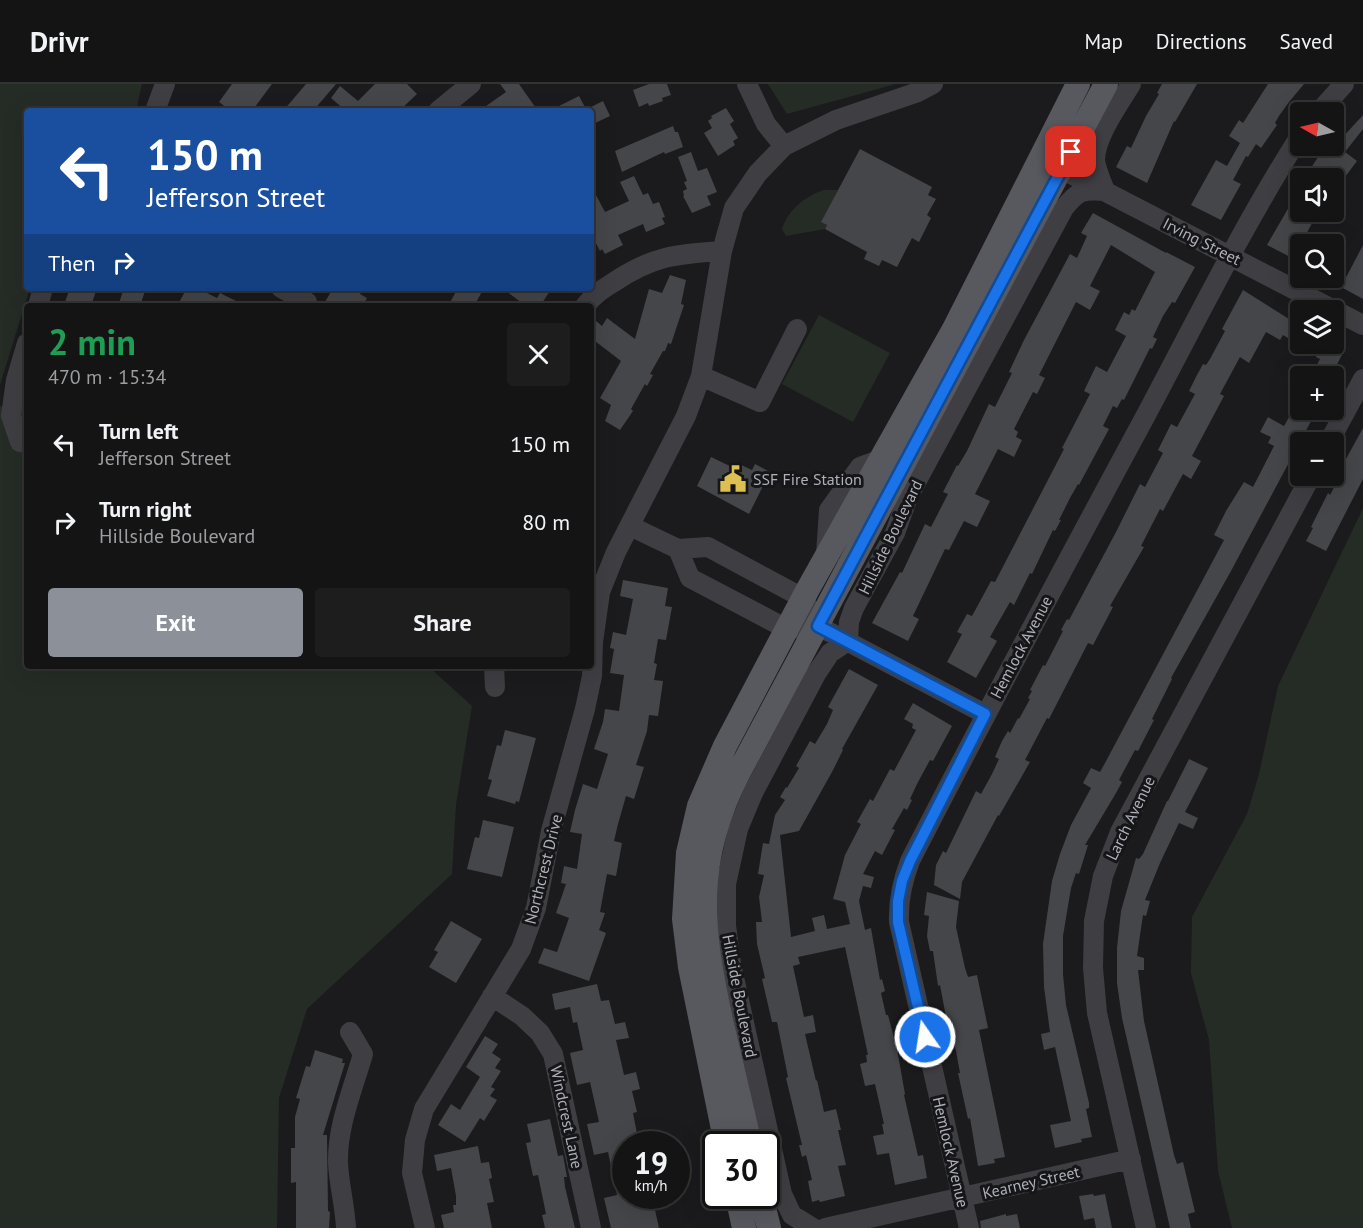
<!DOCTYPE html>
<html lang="en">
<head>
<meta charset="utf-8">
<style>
  body { margin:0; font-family:"PT Sans",sans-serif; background:#1d1d1e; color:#f1f3f6; height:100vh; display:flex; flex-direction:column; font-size:22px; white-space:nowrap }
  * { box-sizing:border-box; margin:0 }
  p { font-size:20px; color:#9d9ea0 }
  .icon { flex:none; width:33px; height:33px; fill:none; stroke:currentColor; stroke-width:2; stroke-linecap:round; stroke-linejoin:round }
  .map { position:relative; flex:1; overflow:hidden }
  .details { position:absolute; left:24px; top:219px; width:570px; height:366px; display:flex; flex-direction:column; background:#141415; border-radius:6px; box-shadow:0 6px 24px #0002,0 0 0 2px #333334 }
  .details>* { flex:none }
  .hud { position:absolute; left:24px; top:24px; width:570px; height:183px; border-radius:6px; box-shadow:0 6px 24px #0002,0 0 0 2px #333334; background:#1a4fa0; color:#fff; overflow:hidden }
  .needle { width:39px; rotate:278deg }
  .buttons { position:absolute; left:1290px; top:18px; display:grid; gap:12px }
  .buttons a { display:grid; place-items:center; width:54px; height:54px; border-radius:6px; background:#141415; box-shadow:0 6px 24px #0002,0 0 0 2px #333334; font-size:30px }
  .speed { position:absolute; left:612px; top:1047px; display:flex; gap:12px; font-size:30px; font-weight:700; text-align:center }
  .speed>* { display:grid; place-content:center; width:78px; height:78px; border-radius:50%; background:#141415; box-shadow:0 6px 24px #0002,0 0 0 2px #333334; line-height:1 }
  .speed small { font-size:15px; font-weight:400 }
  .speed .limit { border:3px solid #111; border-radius:9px; background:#fff; color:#111 }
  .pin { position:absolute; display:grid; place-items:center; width:51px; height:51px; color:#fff; margin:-26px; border-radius:12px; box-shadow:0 3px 9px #0006 }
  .me { position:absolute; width:66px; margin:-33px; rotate:347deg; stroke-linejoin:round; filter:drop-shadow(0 0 4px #0008) }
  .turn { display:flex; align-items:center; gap:21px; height:126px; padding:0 24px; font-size:27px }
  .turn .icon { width:78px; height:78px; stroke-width:2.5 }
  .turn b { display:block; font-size:42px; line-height:51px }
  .then { display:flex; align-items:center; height:57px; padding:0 24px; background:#0003; gap:12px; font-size:22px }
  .round { display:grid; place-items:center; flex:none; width:63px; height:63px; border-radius:6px; background:#1d1d1e }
  .summary { display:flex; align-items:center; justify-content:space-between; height:102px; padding:0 24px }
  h1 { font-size:36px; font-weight:700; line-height:45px; color:#1e9e55 }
  .button { display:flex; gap:12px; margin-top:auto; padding:12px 24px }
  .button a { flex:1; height:69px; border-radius:6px; background:#8c9099; color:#fff; font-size:24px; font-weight:700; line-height:69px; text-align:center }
  .button a+a { background:#1d1d1e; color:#f1f3f6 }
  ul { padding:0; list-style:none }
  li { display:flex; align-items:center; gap:18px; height:78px; padding:0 24px }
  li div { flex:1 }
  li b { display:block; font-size:22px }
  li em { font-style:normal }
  header { display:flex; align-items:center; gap:36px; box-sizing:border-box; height:84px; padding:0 30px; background:#141415; border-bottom:2px solid #333334 }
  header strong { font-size:28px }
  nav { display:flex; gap:33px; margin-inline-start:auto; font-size:21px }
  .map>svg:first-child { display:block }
  .green { fill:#252c26 }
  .building { fill:#454649 }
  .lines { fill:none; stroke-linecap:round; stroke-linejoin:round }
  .minor { stroke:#3e3e43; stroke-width:20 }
  .major { stroke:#58595f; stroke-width:24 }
  .route-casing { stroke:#114b97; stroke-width:15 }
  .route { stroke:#1a73e8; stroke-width:10 }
  .labels { text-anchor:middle; stroke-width:6; stroke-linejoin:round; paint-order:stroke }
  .street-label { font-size:16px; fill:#afb1ba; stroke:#161517 }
  .poi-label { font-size:16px; fill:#afb1ba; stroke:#161517; text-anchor:start }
</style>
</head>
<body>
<header>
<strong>Drivr</strong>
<nav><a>Map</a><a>Directions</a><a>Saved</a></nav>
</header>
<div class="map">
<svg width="1363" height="1144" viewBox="0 0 1363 1144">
  <rect width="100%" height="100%" fill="#1b1a1c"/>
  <path class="green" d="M0 0H142L136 27H27V204H30L0 301Z
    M768 0H896L787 30Z
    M824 106H838L822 138 827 141 825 145 786 152 782 145C788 126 805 112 824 106Z
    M819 231 890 269 853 338 782 300Z
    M0 322 27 330V582H428L472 622 456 721 452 790 307 925 279 1014 277 1144H0Z
    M1363 424V1144H1232L1218 1087 1209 956 1191 889 1192 833 1247 730 1259 690 1278 602Z"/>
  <path class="building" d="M232 0H272L252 27H231L219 18Z
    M306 0H336L313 27H283Z
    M375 0H407L417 10 399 27H346L331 14 340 2 358 17Z
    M500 0H519L538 27H479L506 8Z
    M649 0H667L671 11 662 14 663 17 649 22 648 19 639 23 633 6Z
    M1162 0H1197L1175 38 1174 37 1147 99 1116 83 1127 62 1131 64 1146 32 1159 10 1157 9Z
    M1268 0H1304L1289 18 1279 32 1275 39 1277 41 1261 64 1256 60 1248 73 1246 72 1233 96 1241 100 1221 136 1191 121 1216 76 1227 82 1240 59 1229 52 1239 36 1243 39Z
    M579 12 587 27H549Z
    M603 17 610 32 591 41V23Z
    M726 24 734 37 730 40 738 54 733 57 735 61 718 72 704 49 712 44 708 37 712 34 711 32Z
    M1363 31V45L1345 68 1357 77 1345 93 1339 88 1335 94H1304L1325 63 1330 67Z
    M673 42 675 48H678L683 63 665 70 664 68 622 88 615 67Z
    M860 65 932 103 928 111 936 115 927 131 931 134 919 158 912 154 897 183 882 176 879 182 864 175 867 168 825 145 827 141 821 138Z
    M691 68 698 87 707 84 717 108 707 112 711 121 692 129 683 112H684L683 107 687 105 684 98 687 97 678 73Z
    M634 92 643 111 648 109 653 120 659 118 665 133 662 134 665 140 646 148 643 140 618 151 623 161 605 170 602 165 600 167 591 150V102L605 128 629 117 620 98Z
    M1300 104V128H1318L1302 158 1305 160H1300V169L1296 176 1267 161Z
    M1093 129 1166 169V168L1195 183 1175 219 1172 218 1163 232 1153 253 1157 255 1152 265 1150 264 1124 316 1122 315 1117 324 1113 322 1103 342 1109 345 1079 401 1078 400 1070 414 1059 436H1061L1055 447 1053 446 1032 490 1030 489 1014 521 1010 518 990 553 997 557 976 594 947 578 962 550 957 548 967 530 972 532 991 497 995 498 1064 365 1062 364 1090 310 1084 307 1096 282 1107 288 1126 252 1115 246 1124 228 1129 231 1132 225 1135 227 1155 188 1111 161 1090 202 1100 207 1090 226 1076 218 1039 291 1045 294 1037 310 1033 308 1014 345 1018 348 1016 353 1022 356 1014 373 998 365 975 410 990 417 977 443 964 437 949 466 945 465 913 532 919 535 908 557 872 539 900 488 902 489 925 440 931 443 948 410 943 408 957 381 958 382 967 367 989 320 995 323 1012 289 1009 288 1024 256 1070 170 1077 174 1087 152 1081 149Z
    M1363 161V215L1341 203Z
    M670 191 686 196 681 220 684 221 671 260 668 259 665 267H663L650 290 653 291 647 302 645 300 631 325 633 327 620 346 605 337 611 321 600 314 621 277 591 254V243L596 237 602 242 607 234 635 255 649 205 662 209Z
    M70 204H97L91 222H76L65 218Z
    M124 204H146L140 222H118Z
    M187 204H197L217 214 220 209 246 222H177Z
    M333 204H364L360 210 367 214 363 222H332L325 218Z
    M458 204H484L474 222H448Z
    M502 204H552L540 222H526Z
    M1243 206 1300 242V260H1334L1345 265 1331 292H1311L1320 275 1316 273V271L1283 251 1280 256 1266 248 1249 279 1240 273 1220 310 1224 312 1192 372 1201 377 1191 395 1183 390 1163 427 1160 425 1141 462 1144 463 1110 522 1113 523 1093 561 1088 559 1049 635 1047 634 1025 676 1030 678 999 732 998 731 962 798 960 815 934 801 936 781 943 767 946 769 976 707 981 710 992 690 999 675 995 673 1002 657 1008 647 1010 649 1018 634 1019 635 1030 615 1028 614 1032 607 1030 606 1043 581 1045 582 1063 547 1061 546 1067 535 1069 536 1116 448 1140 400 1145 403 1163 369 1158 366 1171 340 1177 343 1195 310 1189 307 1197 291 1203 280 1206 281 1210 275 1225 247 1222 245Z
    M1293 326H1317L1231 487 1171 594 1172 595 1152 635 1154 636 1138 667 1135 666 1119 696 1122 698 1116 709 1085 761H1088L1079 790 1076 789 1071 804 1063 852V890L1066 921 1089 1019V1024L1086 1025 1092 1053 1081 1055 1082 1058 1055 1064 1050 1041 1071 1037 1055 963 1044 966 1041 950 1050 948 1044 903 1043 860 1052 797 1060 770 1071 741 1091 704 1083 699 1091 684 1100 688 1105 679 1224 456 1214 451 1226 427 1244 398 1253 403 1274 362 1268 359 1271 353 1260 348 1268 333 1284 342Z
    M1363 344V395L1326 467 1306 457 1313 444 1311 443 1328 409 1330 411 1344 385 1341 384Z
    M711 373 734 384 737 379 752 386 755 380 770 388 749 430 697 402Z
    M623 496 668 504 665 522 672 523 666 556 658 555 654 579 657 580 654 596 663 597 658 632 649 631 647 647 636 681 644 683 634 715 626 712 618 740 614 757 622 759 616 792 607 790 600 828 605 829 599 846 606 849 589 897 538 879 544 864 557 868 569 834 556 829 566 800 561 799 564 782 577 785 582 750 570 748 575 726 583 700 597 705 608 670 594 665 603 638 605 625 619 627 624 591 610 589 614 565 610 564 613 548 626 551 633 515 620 512Z
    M849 585 878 601 842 665 843 666 832 688 799 747 780 751 791 853 815 847 812 834 824 831 827 845 850 840 845 818 833 815 845 771 861 740 857 738 870 715 873 717 890 685 894 687 916 646 912 644 913 640 904 635 913 619 952 642 933 677 930 676 917 700 910 715 912 716 907 726 904 724 892 745 895 746 882 771 875 767 863 790 874 793 871 804 863 802 859 817 865 846 871 844 880 896 882 895 885 907 881 909 886 931H888L897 965 905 1010 904 1011 918 1072 923 1071 927 1094 895 1101 889 1069 877 1071 873 1052 884 1050 882 1040H884L875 1000 865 1002 860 980 867 978 866 971H868L845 863 798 873 800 880 793 882 804 933 813 931 816 948 805 950 816 997 817 996 824 1028 836 1025 841 1046H838L846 1081 838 1082 845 1112 820 1118 819 1116 812 1118 808 1097 812 1096 806 1071 802 1073 799 1061H802L786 994 788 993 777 938H772L762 895 765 894 757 860 756 838H762L759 813 764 791 758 790 763 759 769 760 775 731 785 716 780 713 786 703 787 704 799 684 796 682 810 657 815 660 827 640 833 626 828 623Z
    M505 646 536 654 519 718 516 717 515 720 487 712 492 696 488 695 497 661 501 662Z
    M1189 675 1208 684 1185 728 1198 734 1193 745 1179 739 1160 779 1145 816 1150 817 1146 832 1143 831 1137 872 1144 874V886H1138L1144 937 1174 1071 1177 1080 1183 1078 1195 1128 1188 1130 1191 1144H1170L1122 934 1117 899V864L1121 827 1136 774 1139 775 1143 770 1167 717H1168Z
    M483 736 514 743 502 793 467 785 475 753 479 754Z
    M927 808 959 817 956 843 965 884 968 893 977 891 988 944 979 946 1005 1073 994 1075 995 1079 978 1082 970 1034 968 1035 958 989H960L956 967 946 933 940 901 938 902 933 867H930L927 852 929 832 924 831Z
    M451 837 482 855 456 899 429 883 438 868 434 866Z
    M597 900 601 917 609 916 615 940 625 938 629 954 616 956 624 991 636 988 640 1005 632 1007 637 1028 633 1029 639 1060H626V1112H652L659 1144H611L604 1114 617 1111 608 1068 594 1071 587 1040 599 1038 590 998 577 1001 570 969 583 966 577 938 573 939 570 923 555 926 552 910Z
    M485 952 498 960 492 969 501 975 495 984 501 987 491 1003 495 1005 490 1012 497 1016 484 1037 480 1034 465 1058 438 1041 451 1020 460 1026 480 993 466 983Z
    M315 966 343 975 342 979H345L323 1051H327L328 1127 330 1128 329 1144H296V1098L291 1099V1064H295V1033L300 1015 296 1014 306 982 310 983Z
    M550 1035 558 1072 563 1071 567 1093H564L565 1103 575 1144H545L542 1131 546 1130 538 1091 533 1092 526 1059 531 1058 527 1040Z
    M478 1062 481 1079 489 1078 492 1094 489 1095 494 1118 487 1119 492 1144H444L441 1131 454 1128 453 1121H456V1112L451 1084 437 1087 434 1071Z
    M1093 1110 1094 1112 1105 1110 1112 1144H1096L1094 1134 1084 1136 1079 1112Z
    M1006 1130V1132L1017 1130 1020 1144H981L980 1137Z"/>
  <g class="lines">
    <path class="minor" d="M747 0 766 40 784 62
      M155 27 165 0
      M438 27 471 0
      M1319 28 1344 0
      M1048 78 1363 241
      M1105 107C1102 98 1096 86 1095 76 1095 53 1119 20 1131 0
      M281 204 307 218
      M38 222 43 204
      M585 222C593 211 603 205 614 198 653 172 676 170 722 167
      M701 292 760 318 797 245
      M20 358 11 332 16 296 27 259
      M1329 358 1363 295
      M630 442 678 465 708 463 803 514 818 542
      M678 465 690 494 787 545 818 542
      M826 470 829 426 860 383 882 375
      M818 542 985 630
      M848 557 849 538 854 524 895 449 908 413 1064 124C1078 107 1082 105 1105 107
      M494 582 495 603
      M492 912 522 932 540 949 553 970 591 1144
      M346 1144C345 1122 339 1101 338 1079 337 1042 353 1005 363 970L350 948
      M425 1144 412 1089 415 1056 424 1025 521 865 536 824 551 747 585 625 592 592 593 558 600 508 616 468 686 332 701 292 722 167 734 124 758 89 784 62 836 36 918 8 933 0
      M813 1144 792 1131 782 1110 731 880 726 841V800L738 745 753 709 816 590 830 569 848 557
      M825 1144 1131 1075
      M969 1144 899 838C898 816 902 798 910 777 987 627 1066 479 1146 331 1196 237 1243 142 1300 52
      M1146 1144 1097 929 1093 884 1094 837 1103 792 1120 748 1311 392"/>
    <path class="major" d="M726 1060 690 883 684 835 688 769 699 722 725 662 808 505 955 243 1078 0
      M750 1060C741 1020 731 980 722 940 701 846 692 778 739 688L1106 0
      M737 1112 744 1144
      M761 1112 769 1144"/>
  </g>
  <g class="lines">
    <defs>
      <path id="route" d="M925 953 898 838V817L902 797 910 777 985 630 818 542 1071 68"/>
    </defs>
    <use href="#route" class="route-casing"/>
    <use href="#route" class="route"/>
  </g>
  <defs>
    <symbol id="civic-bare" viewBox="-9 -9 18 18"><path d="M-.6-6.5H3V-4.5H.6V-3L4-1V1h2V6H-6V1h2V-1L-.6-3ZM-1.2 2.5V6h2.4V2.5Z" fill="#ddc052" stroke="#161517" stroke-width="2.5" paint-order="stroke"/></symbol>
  </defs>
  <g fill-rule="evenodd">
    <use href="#civic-bare" x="714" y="376" width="38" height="38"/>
  </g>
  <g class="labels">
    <g class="street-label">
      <text transform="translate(1202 157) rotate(27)" y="6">Irving Street</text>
      <text transform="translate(890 453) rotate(-64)" y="6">Hillside Boulevard</text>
      <text transform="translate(1021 563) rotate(-62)" y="6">Hemlock Avenue</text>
      <text transform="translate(1130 734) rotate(-64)" y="6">Larch Avenue</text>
      <text transform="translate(543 785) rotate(-76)" y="6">Northcrest Drive</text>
      <text transform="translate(740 912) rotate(79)" y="6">Hillside Boulevard</text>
      <text transform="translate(567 1033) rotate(78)" y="6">Windcrest Lane</text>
      <text transform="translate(951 1068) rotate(77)" y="6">Hemlock Avenue</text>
      <text transform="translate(1031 1098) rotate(-13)" y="6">Kearney Street</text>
    </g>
    <g class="poi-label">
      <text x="753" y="401">SSF Fire Station</text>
    </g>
  </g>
</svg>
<div class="buttons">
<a><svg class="needle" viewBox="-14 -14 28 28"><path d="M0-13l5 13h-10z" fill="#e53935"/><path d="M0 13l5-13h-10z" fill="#9d9ea0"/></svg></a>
<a><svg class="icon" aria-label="sound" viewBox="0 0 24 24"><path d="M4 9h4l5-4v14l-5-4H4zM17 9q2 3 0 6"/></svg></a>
<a><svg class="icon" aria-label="search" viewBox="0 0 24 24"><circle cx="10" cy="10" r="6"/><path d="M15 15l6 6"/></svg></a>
<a><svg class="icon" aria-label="layers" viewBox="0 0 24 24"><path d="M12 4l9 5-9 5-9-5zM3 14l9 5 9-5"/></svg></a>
<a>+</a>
<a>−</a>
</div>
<div class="speed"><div>19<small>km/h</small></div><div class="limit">30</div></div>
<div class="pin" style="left:1071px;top:68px;background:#d93025"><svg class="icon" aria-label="arrive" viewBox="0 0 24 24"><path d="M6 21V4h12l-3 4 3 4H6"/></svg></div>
<svg class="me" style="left:925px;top:953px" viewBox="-20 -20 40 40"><circle r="17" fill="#1a73e8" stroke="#fff" stroke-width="3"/><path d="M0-11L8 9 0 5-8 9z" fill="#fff"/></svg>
<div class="hud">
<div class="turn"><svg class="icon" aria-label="left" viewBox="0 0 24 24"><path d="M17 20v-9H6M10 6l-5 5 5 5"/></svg><div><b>150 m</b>Jefferson Street</div></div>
<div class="then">Then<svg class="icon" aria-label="right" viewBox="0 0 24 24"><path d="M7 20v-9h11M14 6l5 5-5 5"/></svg></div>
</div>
<section class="details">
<div class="summary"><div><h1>2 min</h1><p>470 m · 15:34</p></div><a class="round"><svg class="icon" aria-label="close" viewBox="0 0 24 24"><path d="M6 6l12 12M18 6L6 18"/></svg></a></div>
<ul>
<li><svg class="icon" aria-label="left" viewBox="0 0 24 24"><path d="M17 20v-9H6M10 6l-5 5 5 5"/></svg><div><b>Turn left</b><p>Jefferson Street</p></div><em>150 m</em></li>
<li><svg class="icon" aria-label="right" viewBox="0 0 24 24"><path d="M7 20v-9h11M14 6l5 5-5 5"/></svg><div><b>Turn right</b><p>Hillside Boulevard</p></div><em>80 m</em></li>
</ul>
<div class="button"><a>Exit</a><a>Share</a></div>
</section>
</div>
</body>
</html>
